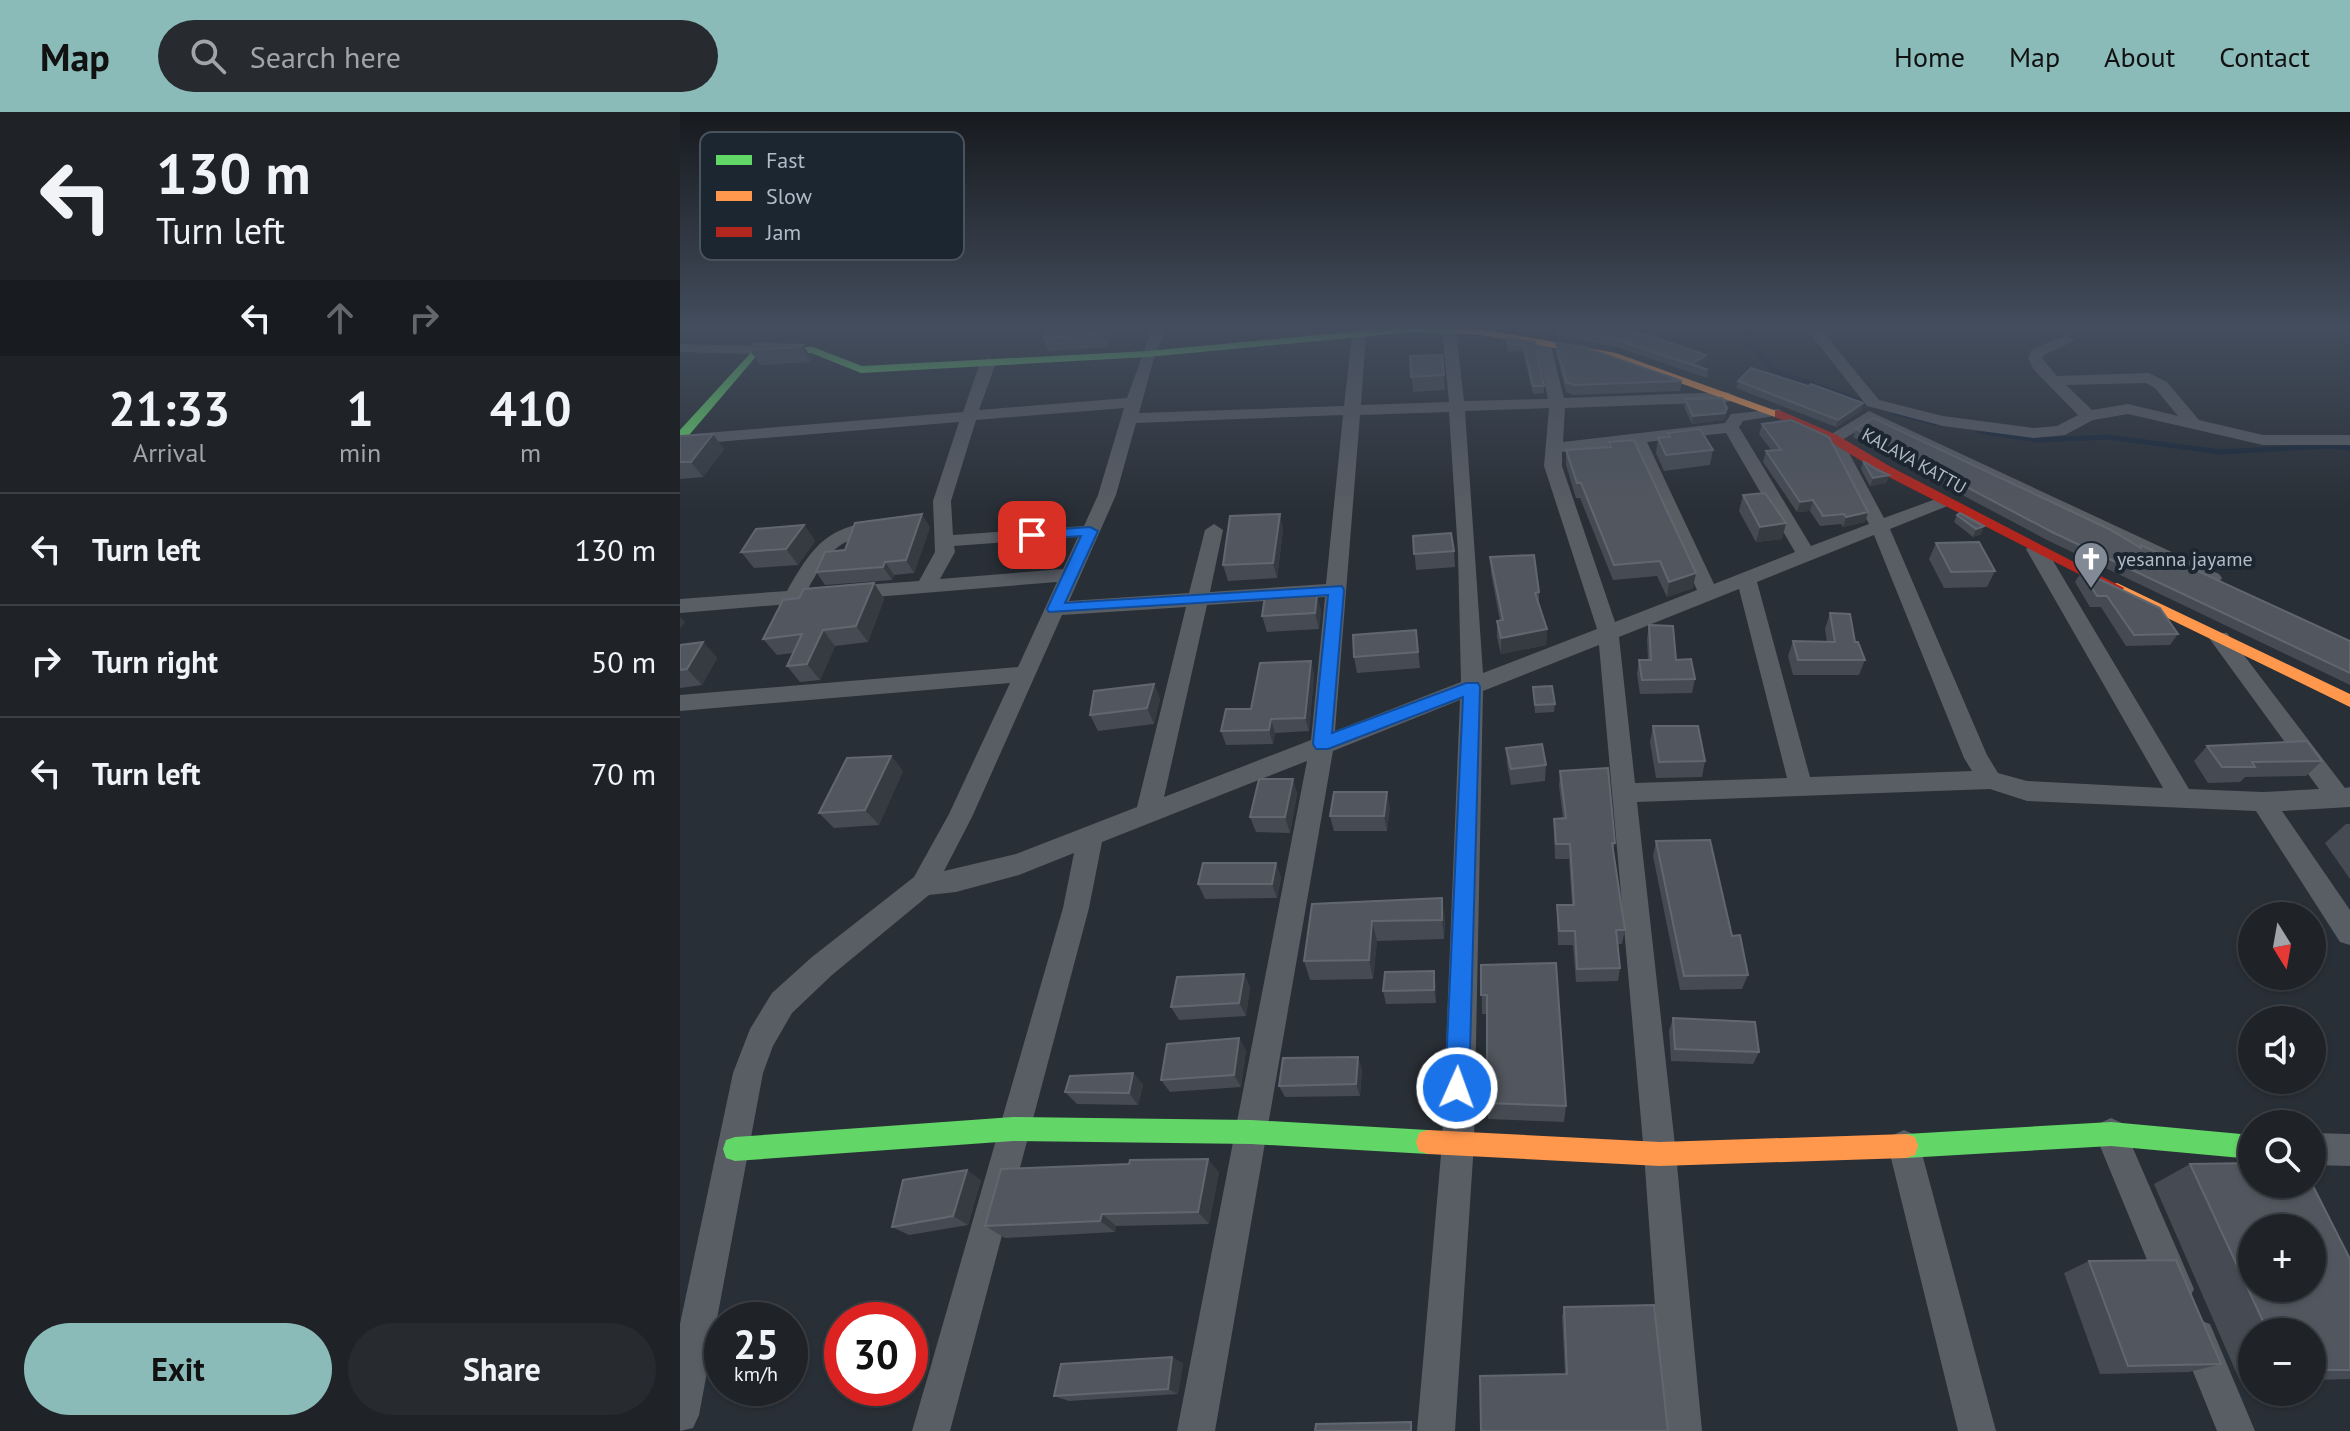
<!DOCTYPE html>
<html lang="en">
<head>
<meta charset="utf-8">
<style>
  body { margin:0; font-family:"PT Sans",sans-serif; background:#272b30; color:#f1f3f6; height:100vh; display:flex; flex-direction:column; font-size:30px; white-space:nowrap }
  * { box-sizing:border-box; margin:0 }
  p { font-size:26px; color:#a1a4a8 }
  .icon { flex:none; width:44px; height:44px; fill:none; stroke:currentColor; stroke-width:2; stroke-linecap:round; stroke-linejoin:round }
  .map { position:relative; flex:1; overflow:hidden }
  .side { display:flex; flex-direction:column; background:#1f2328; width:680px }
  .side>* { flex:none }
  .banner { background:#1f2328; color:#f1f3f6; overflow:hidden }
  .needle { width:52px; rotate:169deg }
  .tools { position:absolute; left:1558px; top:790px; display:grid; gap:16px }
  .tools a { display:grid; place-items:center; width:88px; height:88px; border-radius:50%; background:#1f2328; box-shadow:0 2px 6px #0004,0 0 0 2px #3c4045; font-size:40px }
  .speed { position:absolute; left:24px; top:1190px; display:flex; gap:16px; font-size:40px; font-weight:700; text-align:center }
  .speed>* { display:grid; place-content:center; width:104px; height:104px; border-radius:50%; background:#1f2328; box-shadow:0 2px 6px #0004,0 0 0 2px #3c4045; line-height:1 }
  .speed small { font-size:20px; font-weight:400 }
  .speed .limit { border:12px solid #d22; background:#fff; color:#111 }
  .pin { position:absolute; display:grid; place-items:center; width:68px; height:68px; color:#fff; margin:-34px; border-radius:16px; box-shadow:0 4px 12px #0006 }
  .me { position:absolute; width:88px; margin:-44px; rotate:2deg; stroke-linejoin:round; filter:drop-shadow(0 0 6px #0008) }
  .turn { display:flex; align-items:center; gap:28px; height:168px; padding:0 24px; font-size:36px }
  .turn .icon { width:104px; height:104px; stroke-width:2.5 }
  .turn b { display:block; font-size:56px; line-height:68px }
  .lanes { display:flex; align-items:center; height:76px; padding:0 24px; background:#0003; justify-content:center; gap:40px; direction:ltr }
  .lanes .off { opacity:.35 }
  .eta { display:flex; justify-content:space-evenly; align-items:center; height:136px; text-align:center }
  .eta b { font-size:48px; font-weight:700; line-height:56px }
  .primary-button { display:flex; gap:16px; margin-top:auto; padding:16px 24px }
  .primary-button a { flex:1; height:92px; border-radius:48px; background:#8bbbb9; color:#111; font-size:32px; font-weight:700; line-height:92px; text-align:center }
  .primary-button a+a { background:#272b30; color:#f1f3f6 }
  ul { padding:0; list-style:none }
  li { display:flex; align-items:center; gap:24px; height:112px; padding:0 24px; border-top:2px solid #3c4045 }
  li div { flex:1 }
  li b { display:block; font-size:30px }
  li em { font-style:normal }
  header { display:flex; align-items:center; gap:48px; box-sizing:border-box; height:112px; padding:0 40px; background:#8bbbb9; color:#111 }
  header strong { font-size:38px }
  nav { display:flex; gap:44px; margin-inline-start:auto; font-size:28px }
  .search { width:560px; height:72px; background:#272b30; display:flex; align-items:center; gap:20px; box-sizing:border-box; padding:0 28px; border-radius:44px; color:#a1a4a8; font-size:30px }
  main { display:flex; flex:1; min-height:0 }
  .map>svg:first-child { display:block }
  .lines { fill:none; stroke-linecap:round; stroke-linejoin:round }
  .stream { stroke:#18273a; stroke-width:5 }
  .street { fill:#595d64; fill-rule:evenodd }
  .fast { fill:#63d668; fill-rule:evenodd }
  .slow { fill:#ff974d; fill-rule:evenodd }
  .jam { fill:#b3261e; fill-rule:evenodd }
  .wall { fill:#464b53 }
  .shaded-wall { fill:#363b42 }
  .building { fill:#52575f; stroke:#616770; stroke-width:2; fill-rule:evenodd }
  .route { fill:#1a73e8; stroke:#114b97; stroke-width:2 }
  .labels { text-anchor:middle; stroke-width:8; stroke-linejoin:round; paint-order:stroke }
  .far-street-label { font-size:18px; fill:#b2bbc8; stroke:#1c2631 }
  .poi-label { font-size:20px; fill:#b2bbc8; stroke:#1c2631; text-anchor:start }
  .key { fill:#1c2631; stroke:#49535e; stroke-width:2 }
  .key-label { font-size:22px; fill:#b2bbc8 }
</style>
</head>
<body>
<header>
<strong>Map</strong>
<div class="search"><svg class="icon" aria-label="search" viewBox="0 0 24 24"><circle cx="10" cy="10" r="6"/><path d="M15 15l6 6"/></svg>Search here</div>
<nav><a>Home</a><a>Map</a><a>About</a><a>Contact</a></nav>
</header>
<main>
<section class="side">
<div class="banner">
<div class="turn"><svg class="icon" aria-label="left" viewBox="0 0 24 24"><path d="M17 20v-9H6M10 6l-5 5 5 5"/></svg><div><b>130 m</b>Turn left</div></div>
<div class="lanes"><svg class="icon" aria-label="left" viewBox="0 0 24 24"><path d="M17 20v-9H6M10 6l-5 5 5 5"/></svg><svg class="icon off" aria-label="ahead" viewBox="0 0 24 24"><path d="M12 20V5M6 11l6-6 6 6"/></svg><svg class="icon off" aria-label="right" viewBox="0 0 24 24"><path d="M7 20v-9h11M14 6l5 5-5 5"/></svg></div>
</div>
<div class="eta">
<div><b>21:33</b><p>Arrival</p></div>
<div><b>1</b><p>min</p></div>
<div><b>410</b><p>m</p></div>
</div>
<ul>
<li><svg class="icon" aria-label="left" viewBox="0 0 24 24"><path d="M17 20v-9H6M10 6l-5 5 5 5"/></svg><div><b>Turn left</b></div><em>130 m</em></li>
<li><svg class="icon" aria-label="right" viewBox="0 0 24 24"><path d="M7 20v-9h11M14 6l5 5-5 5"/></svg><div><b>Turn right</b></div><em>50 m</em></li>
<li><svg class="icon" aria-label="left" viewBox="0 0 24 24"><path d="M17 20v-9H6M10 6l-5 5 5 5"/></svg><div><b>Turn left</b></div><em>70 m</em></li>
</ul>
<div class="primary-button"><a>Exit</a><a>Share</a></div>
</section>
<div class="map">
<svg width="1670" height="1319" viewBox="0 0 1670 1319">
  <rect width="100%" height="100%" fill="#292f36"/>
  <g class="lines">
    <path class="stream" d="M1071 214 1067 227 1092 258 1190 292
      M1213 300 1255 311
      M1299 319 1357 328 1429 325 1540 340 1647 334 1670 336"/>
    <path class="street" d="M473 214H487L475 242 459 301 664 294 672 221 679 217 686 221 681 293 769 290 762 219 769 215 776 219 784 289 868 287 856 230 863 226 870 230 884 286 1048 280 1056 285 1048 290 885 296 883 330 1045 311 1051 302 1100 297V303L1063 309 1059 315 1131 434 1189 412 1145 326 1189 299 1539 462 1542 466 1539 470H1525L1190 311 1162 328 1204 406 1264 384 1273 389 1270 393 1210 417 1307 643 1318 661 1347 669 1483 676 1346 437 1356 431 1366 437 1509 677 1583 680 1639 677 1529 526 1533 521H1547L1665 676 1670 675V695L1602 699 1670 798V833L1660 830 1576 699 1347 689 1310 677 957 690 996 1042 1022 1319H984L964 1042 919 533 803 579 794 1031 775 1319H737L762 1031 780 588 653 639 535 1319H497L627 649 422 730 409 796 270 1319H232L383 796 394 741 339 763 276 780 249 783 152 863 112 901 93 934 83 961 19 1303 13 1316 0 1319V1212L53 961 70 917 92 881 132 845 234 765 269 702 330 571 0 599V583L338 555 377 470 0 501V487L107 479C134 432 146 416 202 407L211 413 209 417C158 429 154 431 128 477L239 469 255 440 253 389 279 310 0 333V323L283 300 300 251 308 246 316 251 299 298 447 286ZM444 296 418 383 404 414 273 423 271 389 296 308ZM869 296 864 354 917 517 803 561 785 299ZM769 300 778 441 781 570 655 619 680 303ZM663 303 646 472 530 480 543 418 534 412 525 418 509 481 389 489 436 383 456 311ZM1046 321 1115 440 1034 472 967 330ZM951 332 1017 478 935 510 882 354V340ZM1194 423 1284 646 1292 659 1130 665 1077 470ZM398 425 383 457 260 467 275 440 274 434ZM1059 477 1107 666 955 671 939 525ZM645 485 631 628 484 685 527 493ZM506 495 457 695 336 742 264 759 292 705 382 503Z
      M1124 214H1138L1199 288 1263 304 1354 316 1377 314 1398 303 1354 258 1348 246 1352 237 1387 223 1394 227 1392 230 1364 243 1362 246 1377 264 1469 261 1487 270 1519 308 1583 323H1670V333H1583L1448 302 1413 308 1385 323 1354 326 1263 314 1187 294ZM1466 271 1475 276 1498 304 1448 292 1412 298 1386 273Z
      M0 232 76 234 83 238 76 242 0 240Z
      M1431 1006 1442 1011 1514 1177 1508 1189 1496 1195 1484 1189 1415 1022 1420 1011Z
      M1224 1018 1235 1023 1240 1034 1316 1319H1278L1208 1034 1213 1023Z
      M1632 1021 1670 1022V1054L1632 1053Z
      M1517 1207 1530 1212 1575 1319H1537L1499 1225 1504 1212Z"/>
    <path class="fast" d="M734 214 778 216 783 219 778 222 734 220 468 245 181 261 131 241H79L4 329 0 330V318L76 235H133L182 254 468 239Z
      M333 1005 571 1008 748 1018 757 1021 760 1030 757 1039 748 1042 571 1032 333 1029 55 1049 46 1046 43 1037 46 1028 55 1025Z
      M1431 1010 1572 1023V1047L1431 1034 1226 1046 1217 1043 1214 1034 1217 1025 1226 1022Z"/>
    <path class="slow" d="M778 216 802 217 936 241 1105 302 1095 305 930 246 802 223 774 221 773 219Z
      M1437 471 1670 582V595L1432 479V473Z
      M748 1018 980 1030 1226 1022 1235 1025 1238 1034 1235 1043 1226 1046 980 1054 748 1042 739 1039 736 1030 739 1021Z"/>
    <path class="jam" d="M1099 298 1157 323 1211 355 1444 476 1442 479H1432L1201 361 1149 329 1095 305V299Z"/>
  </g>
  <path class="wall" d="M436 214 428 235 368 239 363 226Z
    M819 214H853L851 219Z
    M876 215 1026 243 1025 250 1018 255 1028 258 1027 266 940 236 876 223Z
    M826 226 855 230 864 274V281L853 282 843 239 828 240Z
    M876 231 1002 269 1000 279 893 283 886 280 876 241Z
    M123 233 132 247 130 250 80 253 70 238Z
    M762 243 765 278 733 280 730 244Z
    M1058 269 1128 274 1183 291 1181 299 1156 315 1056 276Z
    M1005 287 1046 304 1043 308 1012 312 1004 295Z
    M1082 312 1188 400 1185 410 1163 415 1161 412 1140 414 1130 399 1117 400 1083 350 1086 339H1092L1079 322Z
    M1176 317 1460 435 1461 433 1670 529V573L1367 428 1173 325Z
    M988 321 1033 338 1030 353 984 359 976 341 978 326 987 325Z
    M0 324 44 337 23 365 0 367Z
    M929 330 1013 476 987 485 977 464 933 468 900 386H896L886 353V338L928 335Z
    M1183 349 1209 363 1206 371 1190 374 1181 357Z
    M1063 383 1106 411 1102 427 1076 430 1059 399Z
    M1277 403 1304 414 1301 422 1293 425 1274 410Z
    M124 413 135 429 118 453 74 456 61 440Z
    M250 415 234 461 214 463 212 468 145 473 136 460 165 438Z
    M603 417 597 466 548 469 543 453Z
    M733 424 774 439 775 455 736 458Z
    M1256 431 1315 459 1307 475 1264 476 1249 447Z
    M810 445 859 480V492L867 517 866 533 821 542 817 525V509H820L811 461Z
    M1402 459 1498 522 1490 533 1446 534 1421 495H1410L1395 470Z
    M194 471 204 487 188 530 155 534 140 568 120 570 107 554 113 541 97 543 83 527 119 486Z
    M641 498 639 517 587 520 582 504Z
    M1150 501 1175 530 1185 548 1179 563H1113L1108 544 1113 529 1147 530 1145 517Z
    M969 513 996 548 1015 567 1012 581 960 582 957 562 959 548H968L967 527Z
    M736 518 740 556 677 561 674 545Z
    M23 530 37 546 22 573 0 576V533Z
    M631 549 634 563 629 619 595 621 593 632 546 633 541 619Z
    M474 572 480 587 474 612 418 619 410 603Z
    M853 575 875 592 874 600 855 601Z
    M973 614 1025 649 1022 665 976 666 970 630Z
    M1527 634 1642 649 1626 664 1565 665 1560 670 1528 671 1514 649Z
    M826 636 866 653 865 669 831 673 827 652Z
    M211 644 223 659 199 713 154 716 139 701Z
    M880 659 935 731 933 740 945 818 942 832H938L940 856 938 869 896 870 893 833H878L877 808V793H892L889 747H875L874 722V707L883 706 879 674Z
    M613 667 617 682 610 721 576 720 570 705Z
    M710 696 707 719H654L650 704Z
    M1666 712H1670V767L1645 731Z
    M976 729 1052 824 1068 863 1062 877 1000 878 973 744Z
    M596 751 601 766 597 786 525 787 518 772Z
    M632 792 765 805 764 827 697 829 693 867 630 868 624 849Z
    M801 853 886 994 884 1010 808 1007 807 902H802Z
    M564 862 570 875 566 904 499 908 491 895Z
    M756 872V891L706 892 703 879Z
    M993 906 1079 940 1073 952 991 949 989 919Z
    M559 926 566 939 561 975 490 980 481 968Z
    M682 957 680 984 605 985 599 974Z
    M453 961 463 973 458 993 397 992 385 980Z
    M1510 1052 1670 1147V1267L1632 1268V1220H1572V1269H1560L1474 1072Z
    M539 1060 529 1112 436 1114 435 1120 325 1126 305 1114Z
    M301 1068 288 1113 229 1123 212 1115Z
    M1409 1149 1541 1252 1509 1260 1420 1262 1384 1161Z
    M884 1195 988 1319 885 1262 882 1205Z
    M503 1251 498 1282 389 1289 374 1284Z"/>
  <path class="shaded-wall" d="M427 214H436L428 235 424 222Z
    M123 233 132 247 130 250 121 235Z
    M1026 243 1025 250 1018 255 1012 253Z
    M1183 291 1181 299 1156 315 1158 308Z
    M1047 296 1046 304 1043 308 1012 312 1013 304Z
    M33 322 44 337 23 365 11 350Z
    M1209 363 1206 371 1190 374 1193 366Z
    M1133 388 1130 399 1117 400 1120 390Z
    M1188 400 1185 410 1163 415 1166 405Z
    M242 402 250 415 234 461 226 448Z
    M600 402 603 417 597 466 593 451Z
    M1106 411 1102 427 1076 430 1080 415Z
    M124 413 135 429 118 453 106 437Z
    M1304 414 1301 422 1293 425 1296 417Z
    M205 450 214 463 212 468 203 455Z
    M1016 461 1013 476 987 485 989 470Z
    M194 471 204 487 188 530 176 514Z
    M637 482 641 498 639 517 635 501Z
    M0 505 5 510 0 517Z
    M867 517 866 533 821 542V526Z
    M143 518 155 534 140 568 127 552Z
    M23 530 37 546 22 573 7 557Z
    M631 549 634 563 629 619 625 606Z
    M474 572 480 587 474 612 467 596Z
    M591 607 595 621 593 632 589 618Z
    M211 644 223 659 199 713 185 698Z
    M613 667 617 682 610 721 605 705Z
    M707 680 710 696 707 719 704 704Z
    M596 751 601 766 597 786 592 772Z
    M762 786 765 805 764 827 762 808Z
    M692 809 697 829 693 867 689 848Z
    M754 859 756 872V891L754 878Z
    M564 862 570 875 566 904 559 891Z
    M559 926 566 939 561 975 554 963Z
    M678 945 682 957 680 984 676 972Z
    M453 961 463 973 458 993 449 981Z
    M528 1047 539 1060 529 1112 518 1100Z
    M287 1058 301 1068 288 1113 273 1104Z
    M422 1102 436 1114 435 1120 420 1109Z
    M492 1245 503 1251 498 1282 488 1277Z"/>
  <path class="building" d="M371 214H427L424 222 363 226Z
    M910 214H927L968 223 1026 243 1012 252 1028 258 940 229 876 215 907 218Z
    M826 226 855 230 864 274H853L843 232 828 233Z
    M876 231 903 235 1002 269 894 273 886 270Z
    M75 232 123 233 121 235 70 238Z
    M762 243 764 263 731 265 730 244Z
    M1071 256 1128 274 1131 272 1183 291 1158 308 1058 269Z
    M1042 286 1047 296 1045 301 1013 304 1005 287Z
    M1193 306 1429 417 1461 436V433L1670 529V561L1372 420 1176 317Z
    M1111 308 1149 325 1188 400 1166 405 1164 402 1143 404 1133 388 1120 390 1086 339 1101 338 1082 312Z
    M1020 317 1033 338 986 343 978 326 990 325 988 321Z
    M33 322 11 350H0V324Z
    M954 328 1016 461 989 470 980 449 934 453 901 371H897L886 338 931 335 929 330Z
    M1183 349 1198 358 1209 363 1193 366Z
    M1085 381 1106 411 1080 415 1063 383Z
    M1280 401 1304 414 1296 417 1277 403Z
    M242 402 226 448 205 450 203 455 136 460 145 440 165 438 175 411Z
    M600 402 593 451 543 453 550 404Z
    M124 413 106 437 61 440 76 417Z
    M771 421 774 439 734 442 733 424Z
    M1299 430 1315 459 1271 460 1256 431Z
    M854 443 859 480 855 481 867 517 821 526 817 509 823 508 810 445Z
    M1402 459 1480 496 1498 522 1454 523 1427 484H1417Z
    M194 471 176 514 143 518 127 552 107 554 122 522 83 527 103 488 119 486 124 477Z
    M637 482 635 501 582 504 585 484Z
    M1150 501 1170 502 1175 530H1178L1185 548H1118L1113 529 1155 530Z
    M969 513 993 514 996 548 1011 547 1015 567 962 568 959 548H971Z
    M736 518 738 540 674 545 673 523Z
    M23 530 7 557 0 558V533Z
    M631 549 625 606 591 607 589 618 541 619 546 597H571L580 551Z
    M474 572 467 596 410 603 414 579Z
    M872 574 875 592 855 593 853 575Z
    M973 614H1018L1025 649 979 650Z
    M1627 629 1642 649 1572 650 1575 655H1542L1527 634Z
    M862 632 866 653 831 657 826 636Z
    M211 644 185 698 139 701 167 646Z
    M928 656 935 731H932L945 818H936L940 856 897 857 895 819H879L877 793H894L890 732H876L874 707 886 706 880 659Z
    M579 667H613L605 705H570Z
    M654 680H707L704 704H650Z
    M1030 728 1052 824 1060 823 1068 863 1004 864 976 729Z
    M523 751H596L592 772H518Z
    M762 786V808L692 809 689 848 624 849 632 792Z
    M876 851 886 994 807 991V883H801V853Z
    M754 859V878L703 879 705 860Z
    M564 862 559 891 491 895 497 865Z
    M993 906 1075 910 1079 940 995 937Z
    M559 926 554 963 481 968 487 932Z
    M678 945 676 972 599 974 603 946Z
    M453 961 449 981 385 980 390 964Z
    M528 1047 518 1100 422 1102 420 1109 305 1114 321 1057 449 1052 450 1048Z
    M1572 1051V1072H1632L1670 1147V1258H1632V1220H1588L1510 1052ZM1572 1116H1632V1176H1572Z
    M287 1058 273 1104 212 1115 223 1068Z
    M1496 1148 1541 1252 1448 1254 1409 1149Z
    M974 1193 988 1319H801L800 1264 887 1262 884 1195Z
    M492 1245 488 1277 374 1284 381 1252Z
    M731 1310V1319H635L636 1312Z"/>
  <linearGradient id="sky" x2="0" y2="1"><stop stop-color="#171a1e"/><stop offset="0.54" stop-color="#434d5d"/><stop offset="1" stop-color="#434d5d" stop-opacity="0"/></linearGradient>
  <rect width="1670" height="398" fill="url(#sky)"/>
  <path class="route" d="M410 415 418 419 385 491 662 474 664 478 652 621 786 571H798L800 575 789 976 785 984 777 988 769 984 765 976 783 585 648 637H636L633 632 648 483 369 500 367 497 401 424 352 427 345 423 352 419Z"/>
  <defs>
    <symbol id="church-pin" viewBox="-11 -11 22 30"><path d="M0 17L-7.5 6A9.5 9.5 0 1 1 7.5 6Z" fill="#828a95" stroke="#1c2631"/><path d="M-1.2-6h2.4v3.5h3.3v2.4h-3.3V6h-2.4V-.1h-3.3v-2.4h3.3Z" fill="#fff"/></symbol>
  </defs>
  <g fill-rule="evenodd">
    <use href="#church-pin" x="1391" y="427" width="40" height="54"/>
  </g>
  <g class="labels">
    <g class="far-street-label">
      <text transform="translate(1234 349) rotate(29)" y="6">KALAVA KATTU</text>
    </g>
    <g class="poi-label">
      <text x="1437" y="454">yesanna jayame</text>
    </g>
  </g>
  <rect x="20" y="20" width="264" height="128" rx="12" class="key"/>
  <rect x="36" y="43" width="36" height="10" fill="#63d668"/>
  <rect x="36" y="79" width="36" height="10" fill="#ff974d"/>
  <rect x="36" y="115" width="36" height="10" fill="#b3261e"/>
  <g class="key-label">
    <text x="86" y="56">Fast</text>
    <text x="86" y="92">Slow</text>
    <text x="86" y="128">Jam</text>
  </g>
</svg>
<div class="tools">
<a><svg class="needle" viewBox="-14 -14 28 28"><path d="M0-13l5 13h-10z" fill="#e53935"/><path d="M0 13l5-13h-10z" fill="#a1a4a8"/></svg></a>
<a><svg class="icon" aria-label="sound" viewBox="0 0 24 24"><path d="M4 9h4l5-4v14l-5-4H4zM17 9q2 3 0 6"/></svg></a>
<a><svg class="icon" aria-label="search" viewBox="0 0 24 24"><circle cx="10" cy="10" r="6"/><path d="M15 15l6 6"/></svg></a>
<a>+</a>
<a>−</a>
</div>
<div class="speed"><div>25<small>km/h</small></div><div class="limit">30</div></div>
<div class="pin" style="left:352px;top:423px;background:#d93025"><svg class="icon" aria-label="arrive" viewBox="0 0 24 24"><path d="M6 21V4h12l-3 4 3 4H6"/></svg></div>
<svg class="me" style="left:777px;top:976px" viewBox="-20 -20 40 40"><circle r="17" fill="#1a73e8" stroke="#fff" stroke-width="3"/><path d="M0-11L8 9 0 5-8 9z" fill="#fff"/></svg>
</div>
</main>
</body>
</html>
